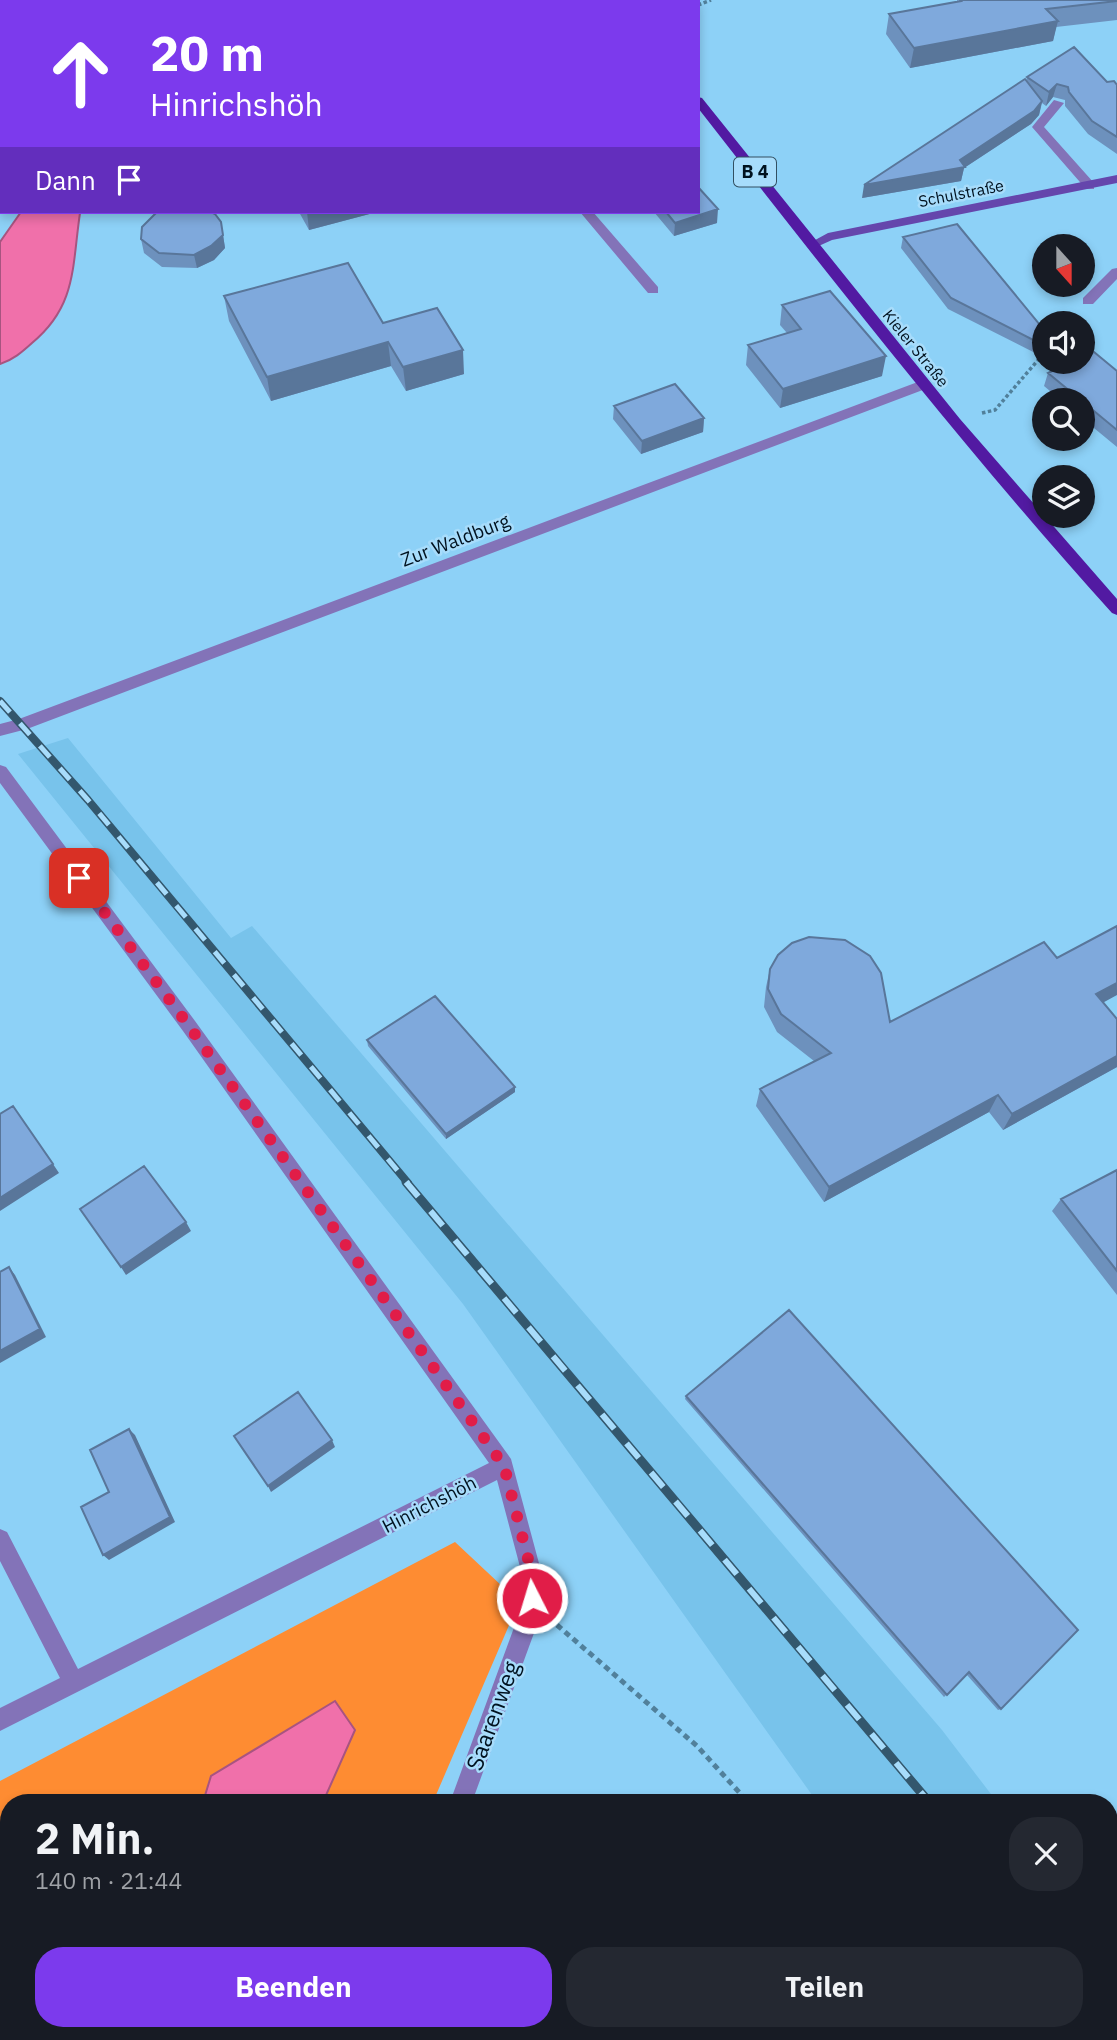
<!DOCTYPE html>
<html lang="de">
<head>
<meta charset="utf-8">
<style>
  body { margin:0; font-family:"IBM Plex Sans",sans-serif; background:#242831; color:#f1f3f6; height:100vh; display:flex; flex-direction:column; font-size:26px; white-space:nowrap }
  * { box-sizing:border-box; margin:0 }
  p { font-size:23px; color:#9ea1a6 }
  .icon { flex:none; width:38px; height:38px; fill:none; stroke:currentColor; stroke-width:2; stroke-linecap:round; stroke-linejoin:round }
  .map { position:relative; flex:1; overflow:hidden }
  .side { position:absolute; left:0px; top:1794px; width:1118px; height:247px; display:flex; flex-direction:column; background:#171b24; border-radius:28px 28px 0 0; box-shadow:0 4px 10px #0003 }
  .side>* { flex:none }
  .hud { position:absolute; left:0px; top:0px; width:700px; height:214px; box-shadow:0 4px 10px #0003; background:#7c3aed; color:#fff; overflow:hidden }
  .needle { width:46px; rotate:159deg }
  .buttons { position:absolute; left:1032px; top:234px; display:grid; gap:14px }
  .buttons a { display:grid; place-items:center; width:63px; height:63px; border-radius:50%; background:#171b24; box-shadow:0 4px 10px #0003; font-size:35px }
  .pin { position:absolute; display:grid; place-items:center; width:60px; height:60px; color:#fff; margin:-30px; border-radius:14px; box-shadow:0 4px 10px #0006 }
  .me { position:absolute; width:77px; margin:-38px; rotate:355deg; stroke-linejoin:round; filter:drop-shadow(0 0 5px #0008) }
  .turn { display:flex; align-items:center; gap:24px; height:147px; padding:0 35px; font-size:32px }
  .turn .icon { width:91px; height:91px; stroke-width:2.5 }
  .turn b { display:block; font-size:49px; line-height:60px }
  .then { display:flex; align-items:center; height:66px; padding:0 35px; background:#0003; gap:14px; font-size:26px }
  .round { display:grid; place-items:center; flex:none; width:74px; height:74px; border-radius:28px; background:#242831 }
  .overview { display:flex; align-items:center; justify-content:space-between; height:119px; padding:0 35px }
  h1 { font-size:42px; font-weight:800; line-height:52px }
  .button { display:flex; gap:14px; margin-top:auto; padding:14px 35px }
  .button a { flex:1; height:80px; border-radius:28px; background:#7c3aed; color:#fff; font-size:28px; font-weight:800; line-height:80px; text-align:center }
  .button a+a { background:#242831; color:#f1f3f6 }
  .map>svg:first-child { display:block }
  .built { fill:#78c3eb }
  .green { fill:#fe8c32 }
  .water { fill:#f070aa; stroke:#a85480; stroke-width:2 }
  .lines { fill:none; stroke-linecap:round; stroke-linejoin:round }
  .stream { fill:#a85480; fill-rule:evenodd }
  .path-far1 { stroke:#51809b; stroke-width:3.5; stroke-dasharray:3.5 2.5; stroke-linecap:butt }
  .path { stroke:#51809b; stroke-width:5; stroke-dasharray:6 4.5; stroke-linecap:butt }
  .lane { fill:#8373b8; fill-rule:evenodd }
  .street { fill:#8373b8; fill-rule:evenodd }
  .secondary { fill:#6546ac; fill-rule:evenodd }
  .primary { fill:#521aa2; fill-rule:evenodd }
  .rail-far1-casing { stroke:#33576d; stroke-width:8 }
  .rail-casing { stroke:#33576d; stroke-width:9 }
  .rail-far1 { stroke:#a7dcfb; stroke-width:5; stroke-dasharray:15; stroke-linecap:butt }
  .rail { stroke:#a7dcfb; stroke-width:6; stroke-dasharray:19; stroke-linecap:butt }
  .wall { fill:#6d91bd }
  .shaded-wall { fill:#59769a }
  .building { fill:#7fa9dc; stroke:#59769a; stroke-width:2 }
  .route { stroke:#e11d48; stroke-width:12; stroke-dasharray:0 21.6 }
  .labels { text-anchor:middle; stroke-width:5; stroke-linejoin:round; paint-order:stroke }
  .far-street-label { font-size:16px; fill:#00121f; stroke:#a7dcfb }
  .shield { fill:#a7dcfb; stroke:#324f61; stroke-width:2 }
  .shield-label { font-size:18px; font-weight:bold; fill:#00121f }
  .street-label { font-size:19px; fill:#00121f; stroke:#a7dcfb }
  .near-street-label { font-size:23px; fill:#00121f; stroke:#a7dcfb }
</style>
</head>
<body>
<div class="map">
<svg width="1117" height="2040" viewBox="0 0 1117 2040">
  <rect width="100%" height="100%" fill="#8dd1f7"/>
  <path class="built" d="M68 738 231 938 252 926 942 1730 997 1802H817L463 1304 18 754Z
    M1110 1933 1117 1942V2040H989L983 2032H1110Z"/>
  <path class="green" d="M455 1542 519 1602 433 1802H9V2032H334L331 2040H0V1781Z"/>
  <path class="water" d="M21 212 80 213C72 266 77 306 32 343 22 352 13 360 0 364V242Z
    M335 1701 355 1730 323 1802H203L211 1776Z"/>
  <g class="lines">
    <path class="stream" d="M555 0H569L567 2H554Z
      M0 155H2V161H0Z"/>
    <path class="path-far1" d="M698 5 711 0
      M982 413 995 410 1045 352"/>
    <path class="path" d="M557 1625 697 1746 748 1802
      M940 2032 946 2040
      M1112 2040 1117 2035"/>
    <path class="lane" d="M1054 100 1064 103 1044 127 1094 183V189H1086L1032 127Z"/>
    <path class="street" d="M580 212H593L658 287V293H648Z
      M1117 268V279L1093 304H1083V298L1112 269Z
      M923 380 928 382V388L27 729 0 736V724L19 719Z
      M0 765 6 767 195 1021 511 1459 544 1582 541 1614 472 1802H450L519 1614 524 1582 497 1480 0 1731V1708L60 1678 0 1561V1529L7 1532 78 1669 489 1463 183 1031 0 783Z
      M364 2032H388L385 2040H361Z"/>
    <path class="secondary" d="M1117 175V183L832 240 812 249 806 245 828 233Z"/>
    <path class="primary" d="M614 0H626V2H615Z
      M698 97 702 98 960 419 1117 599V615L1112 613C966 451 832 280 698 108Z"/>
    <defs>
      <path id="rail-far1" d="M0 701 88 800 408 1183"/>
      <path id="rail" d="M406 1182 929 1802
        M1110 2016 1117 2025"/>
    </defs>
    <use href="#rail-far1" class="rail-far1-casing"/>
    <use href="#rail" class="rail-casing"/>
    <use href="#rail-far1" class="rail-far1"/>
    <use href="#rail" class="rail"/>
  </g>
  <path class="wall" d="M957 0H1117V20L1056 27 1053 41 910 68 886 34 889 14 957 2Z
    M1027 77 1107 82 1117 85V154L1088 134 1065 106V100L1053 97 1046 106 1042 103 1039 115 1031 124 964 168 961 181 862 198 1026 81Z
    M299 212H377L309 230Z
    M654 212H698L717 223 674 236Z
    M221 222 225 248 214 260 197 268 162 267 144 253 141 239Z
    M903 237 1045 331V358L948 309 901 248Z
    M224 296 383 323 464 374 406 391 391 366 271 401 229 321Z
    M782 305 882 376 780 408 746 365 748 345 787 333 780 325Z
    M1053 362H1064L1063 366 1117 371V447L1083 419V401H1062L1044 386 1048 373 1061 367Z
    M614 406 704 418 703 432 641 454 613 419Z
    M1057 958 1103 1003 1117 1019V1067L1003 1130 989 1112 824 1202 756 1106 760 1089 814 1061 777 1032 764 1007 766 987 770 969 890 1022Z
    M367 1040 515 1092 446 1139 368 1046Z
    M1117 1170V1295L1052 1211 1061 1199Z
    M789 1310 1001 1709 998 1710 967 1675 944 1697 685 1399 686 1396Z"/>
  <path class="shaded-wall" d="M1058 21 1053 41 910 68 914 48Z
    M1057 84 1053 97 1046 106 1049 92Z
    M1042 101 1039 115 1031 124 964 168 961 181 862 198 864 185 960 160Z
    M718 209 717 223 674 236 675 223Z
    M307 212H377L309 230Z
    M221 222 225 248 214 260 197 268 194 255Z
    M388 342 391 366 271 401 267 377Z
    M463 350 464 374 406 391 403 367Z
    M886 356 882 376 780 408 783 389Z
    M704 418 703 432 641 454 642 441Z
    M1117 983V995L1086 1012 1096 994Z
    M1117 1056V1067L1003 1130 1012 1114Z
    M515 1087V1092L446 1139V1134Z
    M998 1095 989 1112 824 1202 829 1187Z
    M53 1164 59 1173 0 1211V1198Z
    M186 1222 191 1231 126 1275 121 1267Z
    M9 1267 15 1275 46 1337 0 1363V1351Z
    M129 1429 135 1435 175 1522 109 1560 103 1555Z
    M332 1440 335 1447 271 1492 268 1486Z"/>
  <path class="building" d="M960 0H1117V1L1046 9 1058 21 914 48 889 14 961 1Z
    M1074 47 1107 82 1114 81 1117 85V137L1092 121 1069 92 1068 87 1057 84 1049 92 1027 77Z
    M1025 79 1042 101 1034 111 960 160 965 167 864 185Z
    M698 187 718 209 675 223 666 212H698Z
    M162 212H211L215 214 221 222 223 235 211 246 194 255 159 253 141 239 142 227 156 213Z
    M957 224 1045 331V346L951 298 903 237Z
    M348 263 383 323 437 308 463 350 403 367 388 342 267 377 224 296Z
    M830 291 886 356 783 389 748 345 801 329 782 305Z
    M1094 352 1117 371V430L1048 373 1071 362H1083V357Z
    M675 384 704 418 642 441 614 406Z
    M1117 926V983L1096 994 1117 1019V1056L1012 1114 998 1095 829 1187 760 1089 831 1053 781 1014 768 989 770 969 778 955 792 943 809 937 845 940 870 956 881 973 890 1022 1044 942 1057 958Z
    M435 996 515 1087 446 1134 367 1040Z
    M13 1106 53 1164 0 1198V1114Z
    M144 1166 186 1222 121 1267 80 1209Z
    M1117 1170V1271L1061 1199Z
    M9 1267 40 1329 0 1351V1272Z
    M789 1310 1078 1630 1001 1709 969 1672 947 1695 686 1396Z
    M298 1392 332 1440 268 1486 234 1436Z
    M129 1429 170 1517 103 1555 81 1507 109 1492 90 1450Z"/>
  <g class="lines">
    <path class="route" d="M79 878 189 1026 504 1466 534 1582 532 1598"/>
  </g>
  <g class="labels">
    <g class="far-street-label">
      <text transform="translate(961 193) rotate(-11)" y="6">Schulstraße</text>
      <text transform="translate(916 348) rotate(51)" y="6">Kieler Straße</text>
    </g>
    <rect class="shield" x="734" y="157.5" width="42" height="29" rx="5"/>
    <g class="shield-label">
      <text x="755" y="178">B 4</text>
    </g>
    <g class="street-label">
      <text transform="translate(455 540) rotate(-21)" y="7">Zur Waldburg</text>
      <text transform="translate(429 1504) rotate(-27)" y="7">Hinrichshöh</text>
    </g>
    <g class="near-street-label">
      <text transform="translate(493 1716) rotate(-70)" y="8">Saarenweg</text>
    </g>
  </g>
</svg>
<div class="buttons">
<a><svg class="needle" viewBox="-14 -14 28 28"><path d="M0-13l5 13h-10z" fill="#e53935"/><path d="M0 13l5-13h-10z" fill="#9ea1a6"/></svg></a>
<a><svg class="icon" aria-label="sound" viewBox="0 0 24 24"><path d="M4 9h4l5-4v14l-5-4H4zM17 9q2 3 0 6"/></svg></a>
<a><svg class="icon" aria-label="search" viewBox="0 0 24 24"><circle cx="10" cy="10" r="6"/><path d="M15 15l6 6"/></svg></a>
<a><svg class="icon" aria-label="layers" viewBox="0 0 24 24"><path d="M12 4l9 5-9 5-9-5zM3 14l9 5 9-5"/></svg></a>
</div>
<div class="pin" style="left:79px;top:878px;background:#d93025"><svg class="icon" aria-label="arrive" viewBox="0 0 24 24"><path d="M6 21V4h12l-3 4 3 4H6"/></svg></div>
<svg class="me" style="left:532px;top:1598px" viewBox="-20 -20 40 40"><circle r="17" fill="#e11d48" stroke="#fff" stroke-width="3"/><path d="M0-11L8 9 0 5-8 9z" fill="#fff"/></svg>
<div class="hud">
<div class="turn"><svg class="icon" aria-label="ahead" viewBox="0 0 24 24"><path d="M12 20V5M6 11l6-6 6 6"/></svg><div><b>20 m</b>Hinrichshöh</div></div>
<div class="then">Dann<svg class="icon" aria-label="arrive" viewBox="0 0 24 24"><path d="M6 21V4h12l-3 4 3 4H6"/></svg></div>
</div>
<section class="side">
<div class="overview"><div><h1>2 Min.</h1><p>140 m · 21:44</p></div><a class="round"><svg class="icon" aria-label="close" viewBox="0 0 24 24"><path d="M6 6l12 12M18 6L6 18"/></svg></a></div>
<div class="button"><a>Beenden</a><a>Teilen</a></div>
</section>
</div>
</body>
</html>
